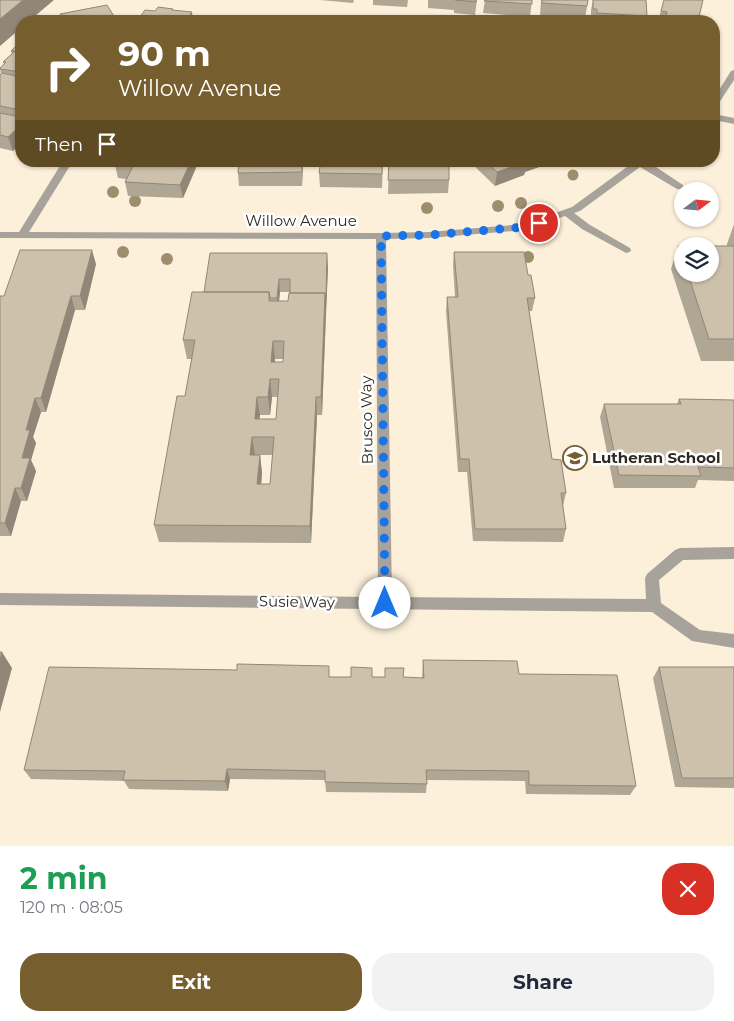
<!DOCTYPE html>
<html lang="en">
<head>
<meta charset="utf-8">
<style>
  body { margin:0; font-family:Montserrat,sans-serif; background:#f2f2f3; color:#1f2937; height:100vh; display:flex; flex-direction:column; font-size:19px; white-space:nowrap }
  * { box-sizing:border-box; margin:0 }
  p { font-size:16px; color:#747a83 }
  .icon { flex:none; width:28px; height:28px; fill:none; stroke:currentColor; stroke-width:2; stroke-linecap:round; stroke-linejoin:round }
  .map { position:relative; height:846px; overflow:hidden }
  .details { display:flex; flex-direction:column; background:#fff; flex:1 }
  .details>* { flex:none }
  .hud { position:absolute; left:15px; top:15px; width:705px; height:152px; border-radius:20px; box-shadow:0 1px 4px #0004; background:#765e2e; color:#fff; overflow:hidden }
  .needle { width:32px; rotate:74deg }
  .fabs { position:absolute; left:674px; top:182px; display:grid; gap:10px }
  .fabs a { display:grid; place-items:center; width:45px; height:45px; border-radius:50%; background:#fff; box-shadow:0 1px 4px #0004; font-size:25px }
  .pin { position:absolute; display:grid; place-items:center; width:42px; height:42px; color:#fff; margin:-21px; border:2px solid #fff; border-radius:50%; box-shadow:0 1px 5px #0007 }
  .me { position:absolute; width:55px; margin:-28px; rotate:0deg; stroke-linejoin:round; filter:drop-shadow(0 0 4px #0008) }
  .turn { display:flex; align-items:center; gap:18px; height:105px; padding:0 20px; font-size:22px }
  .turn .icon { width:65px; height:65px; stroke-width:2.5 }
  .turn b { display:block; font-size:35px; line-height:42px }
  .then { display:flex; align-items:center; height:48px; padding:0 20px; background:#0003; gap:10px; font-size:19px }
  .round { display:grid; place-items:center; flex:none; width:52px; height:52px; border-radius:20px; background:#f2f2f3 }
  .head { display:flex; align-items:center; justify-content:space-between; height:85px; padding:0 20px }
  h1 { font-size:30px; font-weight:700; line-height:38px; color:#1e9e55 }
  .button { display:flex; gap:10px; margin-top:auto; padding:10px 20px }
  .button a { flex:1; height:58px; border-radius:20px; background:#765e2e; color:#fff; font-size:20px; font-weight:700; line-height:58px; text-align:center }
  .button a+a { background:#f2f2f3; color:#1f2937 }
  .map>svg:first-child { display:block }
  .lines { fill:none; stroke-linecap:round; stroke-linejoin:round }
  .minor { fill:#a8a39a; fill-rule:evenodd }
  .tree { fill:#9e8e6d }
  .wall { fill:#b0a694; fill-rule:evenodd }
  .shaded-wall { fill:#908778 }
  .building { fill:#cdc1ac; stroke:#908778; fill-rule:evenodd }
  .route { stroke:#1a73e8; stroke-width:9; stroke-dasharray:0 16.2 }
  .labels { text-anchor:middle; stroke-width:5; stroke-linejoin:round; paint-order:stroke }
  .street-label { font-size:15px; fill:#2e2a22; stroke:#fff }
  .poi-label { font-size:15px; font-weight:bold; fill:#2e2a22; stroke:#fff; text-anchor:start }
</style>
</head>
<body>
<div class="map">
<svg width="734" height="846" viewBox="0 0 734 846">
  <rect width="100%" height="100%" fill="#fcf0db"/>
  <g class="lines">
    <path class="minor" d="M734 70V80L717 106 714 107V98L731 71Z
      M714 114 734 118V124L714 120Z
      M63 161H73L29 232 381 233 429 232 524 224 572 207 635 161H647L683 185V189H677L640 167 580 211 574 213 590 225 630 248 631 250 630 252 626 253 582 229 565 216 525 230 429 238 386 239 392 597 646 599 645 578 647 574 675 550 680 548 734 547V559L683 560 659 580 661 603 700 630 734 634V648L692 641 652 612 0 605V593L378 597 376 239 0 238V232H19Z"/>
  </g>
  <g class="tree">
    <circle cx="573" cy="175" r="5.5"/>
    <circle cx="113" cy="192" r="6"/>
    <circle cx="135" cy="201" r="6"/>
    <circle cx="521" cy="203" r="6"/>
    <circle cx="498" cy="206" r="6"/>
    <circle cx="427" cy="208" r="6"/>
    <circle cx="123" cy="252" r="6"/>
    <circle cx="528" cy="257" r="6"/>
    <circle cx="167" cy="259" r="6"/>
  </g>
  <path class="wall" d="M320 0H354L353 3Z
    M373 0H408L407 7 373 5Z
    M428 0H477L475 15 454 13V10L428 8Z
    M485 0H532L530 17 483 13Z
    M541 0H588L585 19 540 16Z
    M593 0H646L647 16 646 21H591V10Z
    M664 0 698 21H658Z
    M21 43V143L13 151 0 148V75H1L0 68 4 64 3 62 12 54 11 51Z
    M117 161H198V163L183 198 128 196 125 182 126 179 118 178 115 165Z
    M239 161H318V164H303L302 186H239L238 173Z
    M383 161 382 188 320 187 319 173Z
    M389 161 449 180 448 193 388 194Z
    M469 161H540L539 167 525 172 524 175 495 186Z
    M734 224V361H701L671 269 678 246H727V244ZM682 246 710 274H682Z
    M454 252 528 275 535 298 532 311H529L552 459 566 493 563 506 566 529 563 542 473 541 467 472H458L446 311 447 297H455L453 265Z
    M96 264 85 310H75L46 412H41L33 437 36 443 31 460 36 471 27 501H21L11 536H0V296H4Z
    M328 267 322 415H317L311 543 159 542 154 525 185 396 192 359H187L183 340 204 292ZM280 292H290L288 301H279ZM275 359H283V362H275ZM272 397H278L276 419H259L260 415H270ZM255 455H273L270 484H261L262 473 260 455Z
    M679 399 734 400V481L698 480 695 488H614L600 417 604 404H677Z
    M423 660 519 674 636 786 630 795 526 794 525 781 427 780 426 793 326 792 325 780 230 779 228 791 129 789 124 781 31 779 24 770 330 677 422 678Z
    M659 667H734V788L675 787 653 678Z"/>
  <path class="shaded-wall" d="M23 0H54L29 21H21V28L0 46V19Z
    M192 12 193 21H186Z
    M21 125V143L13 151 8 137Z
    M191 161H198V163L183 198 180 185Z
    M302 161H303L302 186Z
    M524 161H540L539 167 525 172 524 175 495 186 497 172Z
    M92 250 96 264 85 310 80 296Z
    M327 253 328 267 326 312 322 415 321 397Z
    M279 279 280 292 278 311 277 298Z
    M71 296 75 310 46 412 41 398Z
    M273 341 275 359 273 380 271 362Z
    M270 379 272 397 270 415 268 397Z
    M257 397 260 415 257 437 255 419Z
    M316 397 317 415 311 543 310 526Z
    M35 398 41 412 33 437 36 443 31 460 36 471 27 501 21 488 22 458 26 430Z
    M252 437 255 455H250Z
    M260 455 262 473 260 501 257 484Z
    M15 488 21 501 11 536 5 523Z
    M2 652 12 668 0 712V660Z
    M227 769 230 779 228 791 225 781Z"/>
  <path class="building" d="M0 0H23L0 19Z
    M455 0H476V2Z
    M485 0H532V4L484 1Z
    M542 0H588L587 6 542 3Z
    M593 0H646L647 16 597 13V9H593Z
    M664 0H703L698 21H665L667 12 661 11Z
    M107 5 117 21H64L60 14Z
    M158 7 173 9 172 10 192 12 186 21H137L145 10 155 11Z
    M209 19 231 21H208Z
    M20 42 21 43V72L0 69V68L6 62H3L15 51H11Z
    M2 73 21 77V110L0 106V75Z
    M0 113 21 117V125L8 137 0 135Z
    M117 161H191L180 185 125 182 133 166 115 165Z
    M239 161H302V172L238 173Z
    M321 161H382V174L319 173Z
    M389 161H449V180H388Z
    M485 161H526V162L497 172Z
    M678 246H734V339H709L688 274H710V246H682V258Z
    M20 250H92L80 296H71L41 398H35L26 430H30L22 458H30L21 488H15L5 523H0V296H4Z
    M454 252H524L528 275H531L535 298H527L552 459 561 460 566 493H561L566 529H475L469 459H460L451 347 447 297H458Z
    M210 253H327L326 298 325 293H290V279H279L277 298H270L269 292H204Z
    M192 292H269V301H288L289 293H325L321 397H316L310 526 154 525 177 396H185L195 340H183ZM273 341H284L283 362H271ZM270 379H279L276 419H255L257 397H268ZM252 437H274L270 484H257L260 455H250Z
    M679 399 734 400V468L698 467 701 476 619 475 604 404H681Z
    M0 652H2L0 660Z
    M423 660 517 661 519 674 617 675 636 786 529 785V771L426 770 427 784 325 782V771L227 769 225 781 123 780 125 771 24 770 49 667 237 670V664L329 666V677H351V667L372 668V677H385V668H404L403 677 424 678Z
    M659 667H734V778H682Z"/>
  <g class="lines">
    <path class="route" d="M385 603 381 236 429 235 525 227 539 223"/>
  </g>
  <defs>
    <symbol id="school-ring" viewBox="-11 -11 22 22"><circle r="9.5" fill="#fff" stroke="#765e2e" stroke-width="1.5"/><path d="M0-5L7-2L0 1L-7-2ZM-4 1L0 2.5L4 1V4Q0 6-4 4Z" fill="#765e2e"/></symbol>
  </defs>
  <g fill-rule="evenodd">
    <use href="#school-ring" x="561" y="444" width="28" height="28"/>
  </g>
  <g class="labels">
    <g class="street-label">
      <text x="301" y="226">Willow Avenue</text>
      <text transform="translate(367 420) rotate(-91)" y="5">Brusco Way</text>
      <text transform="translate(297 602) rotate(1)" y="5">Susie Way</text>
    </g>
    <g class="poi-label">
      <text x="592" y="463">Lutheran School</text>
    </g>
  </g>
</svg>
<div class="fabs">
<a><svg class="needle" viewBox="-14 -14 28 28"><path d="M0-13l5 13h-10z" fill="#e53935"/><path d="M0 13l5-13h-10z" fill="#747a83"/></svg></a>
<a><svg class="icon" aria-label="layers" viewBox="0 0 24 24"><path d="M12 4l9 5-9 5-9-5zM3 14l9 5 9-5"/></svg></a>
</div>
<div class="pin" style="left:539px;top:223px;background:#d93025"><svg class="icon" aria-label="arrive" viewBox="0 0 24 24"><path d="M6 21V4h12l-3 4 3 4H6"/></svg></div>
<svg class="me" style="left:385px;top:603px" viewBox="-20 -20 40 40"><circle r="19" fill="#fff"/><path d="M0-13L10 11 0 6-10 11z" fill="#1a73e8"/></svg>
<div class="hud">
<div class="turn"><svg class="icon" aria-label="right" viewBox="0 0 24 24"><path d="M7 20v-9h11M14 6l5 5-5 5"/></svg><div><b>90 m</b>Willow Avenue</div></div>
<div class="then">Then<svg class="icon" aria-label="arrive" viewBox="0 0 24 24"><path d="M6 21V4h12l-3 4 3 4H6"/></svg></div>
</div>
</div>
<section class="details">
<div class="head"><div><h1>2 min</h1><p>120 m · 08:05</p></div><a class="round" style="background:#d93025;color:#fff"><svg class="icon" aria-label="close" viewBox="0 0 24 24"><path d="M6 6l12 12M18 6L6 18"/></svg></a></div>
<div class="button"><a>Exit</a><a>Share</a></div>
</section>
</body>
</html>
